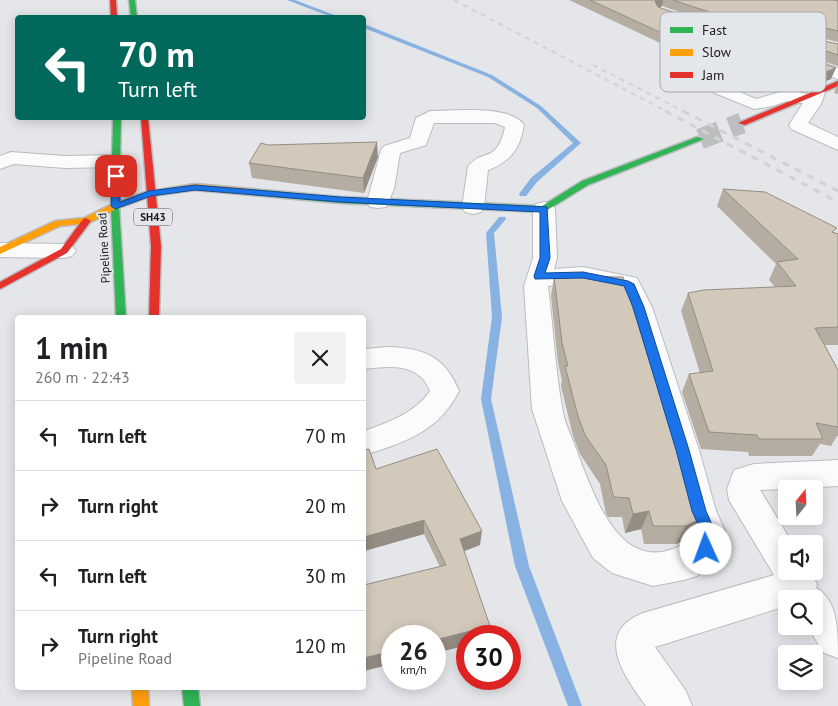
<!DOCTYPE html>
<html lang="en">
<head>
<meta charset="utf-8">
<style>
  body { margin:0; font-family:"PT Sans",sans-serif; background:#f2f2f2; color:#202124; height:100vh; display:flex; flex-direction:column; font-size:19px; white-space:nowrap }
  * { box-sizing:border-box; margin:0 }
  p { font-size:16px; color:#757577 }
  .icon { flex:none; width:28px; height:28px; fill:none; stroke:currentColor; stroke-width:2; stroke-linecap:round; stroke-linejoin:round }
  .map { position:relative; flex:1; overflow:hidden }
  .sheet { position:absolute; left:15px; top:315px; width:351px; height:375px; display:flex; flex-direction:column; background:#fff; border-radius:5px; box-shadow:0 2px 12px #0003 }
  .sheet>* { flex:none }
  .top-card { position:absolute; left:15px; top:15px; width:351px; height:105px; border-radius:5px; box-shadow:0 2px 12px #0003; background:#00695c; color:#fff; overflow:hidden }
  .needle { width:32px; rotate:18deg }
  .buttons { position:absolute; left:778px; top:480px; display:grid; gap:10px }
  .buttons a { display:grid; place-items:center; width:45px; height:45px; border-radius:5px; background:#fff; box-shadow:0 2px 12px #0003; font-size:25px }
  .speed { position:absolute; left:381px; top:625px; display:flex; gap:10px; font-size:25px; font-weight:700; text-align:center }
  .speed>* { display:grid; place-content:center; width:65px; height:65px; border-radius:50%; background:#fff; box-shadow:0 2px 12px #0003; line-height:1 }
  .speed small { font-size:12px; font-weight:400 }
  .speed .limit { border:8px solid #d22; background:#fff; color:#111 }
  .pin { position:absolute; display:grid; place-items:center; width:42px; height:42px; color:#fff; margin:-21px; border-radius:10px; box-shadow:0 2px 8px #0006 }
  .me { position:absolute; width:55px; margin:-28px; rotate:358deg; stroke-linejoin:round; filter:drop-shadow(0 0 4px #0008) }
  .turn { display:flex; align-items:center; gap:18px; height:105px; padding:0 20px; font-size:22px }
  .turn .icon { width:65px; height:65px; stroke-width:2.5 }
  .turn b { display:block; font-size:35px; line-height:42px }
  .round { display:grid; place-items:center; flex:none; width:52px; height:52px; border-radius:5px; background:#f2f2f2 }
  .headline { display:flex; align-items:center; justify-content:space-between; height:85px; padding:0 20px }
  h1 { font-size:30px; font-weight:800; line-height:38px }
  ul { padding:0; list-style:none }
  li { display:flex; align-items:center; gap:15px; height:70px; padding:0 20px; border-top:1px solid #e0e0e0 }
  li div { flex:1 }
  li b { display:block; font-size:19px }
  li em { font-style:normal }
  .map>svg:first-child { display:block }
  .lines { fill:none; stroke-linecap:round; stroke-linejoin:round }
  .stream { fill:#88b2e1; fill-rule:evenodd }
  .secondary-tunnel { stroke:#bcbec0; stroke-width:21; stroke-dasharray:21 11; stroke-linecap:butt }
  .street-casing { stroke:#babcbe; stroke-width:2 }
  .fast-casing { stroke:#babcbe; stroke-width:3 }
  .slow-casing { stroke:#babcbe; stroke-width:3 }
  .jam-casing { stroke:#babcbe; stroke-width:3 }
  .street { fill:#fbfbfc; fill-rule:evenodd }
  .fast { fill:#30b455; fill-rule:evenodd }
  .slow { fill:#ff9f0a; fill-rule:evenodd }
  .jam { fill:#e5322d; fill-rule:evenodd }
  .rail-far1 { stroke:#d1d2d2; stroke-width:2; stroke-dasharray:5 5; stroke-linecap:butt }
  .rail { stroke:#d1d2d2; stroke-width:3; stroke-dasharray:7 7; stroke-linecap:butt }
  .wall { fill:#b5ada1 }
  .shaded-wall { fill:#948d83 }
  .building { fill:#d3c9bb; stroke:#948d83 }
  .route { fill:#1a73e8; stroke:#114b97 }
  .labels { text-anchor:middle; stroke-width:4; stroke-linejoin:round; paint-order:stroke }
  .shield { fill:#e3e6ea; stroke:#57595a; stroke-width:1 }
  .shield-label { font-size:11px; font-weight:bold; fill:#1b1c1d }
  .street-label { font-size:12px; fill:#1b1c1d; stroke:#e3e6ea }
  .key { fill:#e3e6ea; stroke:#a7a9ac; stroke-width:1 }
  .key-label { font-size:14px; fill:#1b1c1d }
</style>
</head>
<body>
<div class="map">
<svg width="838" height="706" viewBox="0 0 838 706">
  <rect width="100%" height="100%" fill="#e4e6e9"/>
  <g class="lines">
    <path class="stream" d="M287 0H295L342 18H334Z
      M364 24 492 75 541 106 581 143 537 182 526 196H520L519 194 531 178 573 143 537 108 488 77 364 28Z
      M499 217H505L506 219 494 233 502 317 491 399 529 566 582 706H568L515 566 481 399 492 317 486 233Z"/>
    <path class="secondary-tunnel" d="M700 139 742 123"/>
    <defs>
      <path id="street" d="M799 55 838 68V79L793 63 791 60 793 57Z
        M701 76 756 99 787 90 807 94 810 89H822L825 93 821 104 808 123 838 137V150L791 129 789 125 803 103 787 101 773 106 754 109 695 85 693 81 695 77Z
        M430 111C453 111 510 104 524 125 520 149 511 161 488 170L484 207 481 212 473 214 465 212 462 207 468 167C481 148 497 165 505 127L495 123H434L426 145 400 153 394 189 386 207 378 208 370 207 367 202 381 150 384 146 410 138 416 118Z
        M11 152 65 156 116 155 123 157 126 161 123 165 116 167 65 168 14 164 0 169V156Z
        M544 202 552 204 555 209 557 258 554 269 583 267 637 278 652 307 699 450 716 511 725 531 724 549 718 560 697 576 684 580 653 586 612 573 593 558 562 501 532 409 524 286 533 258V209L536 204ZM583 283 618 290 626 307C645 371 664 435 680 500 683 514 691 526 690 540 625 583 597 504 579 457 574 441 564 424 562 407 555 367 553 326 548 286Z
        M0 243 64 244 72 246 76 251 72 256 64 258 0 257Z
        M388 347C425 348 445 357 459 391 438 432 406 442 364 455V431C388 423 416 412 430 391 419 362 389 366 364 369V349Z
        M838 460V486L760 490 793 544H786V571L812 573 817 585 816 588C838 600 838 631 838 658L824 653 807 626H814V599H786V606L655 647 686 691 692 706H646C624 676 593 633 643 613L774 575 729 500 727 489 734 470 754 464Z"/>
      <path id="fast" d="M129 0H135L137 18H131Z
        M113 118H121L119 206 126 318H116L111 206Z
        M697 137 704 139 588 185 544 212 340 203 252 195 248 192 252 189 340 197 542 206 582 181Z
        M182 688H198L200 706H184Z"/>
      <path id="slow" d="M195 184 252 189 256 192 252 195 195 190 151 196 118 208 89 223 60 226 0 254V247L55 221 84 218 112 204 146 192Z
        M132 688H148L149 706H133Z"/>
      <path id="jam" d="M110 0H116L117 18H111Z
        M838 81V86L745 125 738 123Z
        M141 118H148L161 246 159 318H149L151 246Z
        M86 218 91 221 67 253 0 289V282L61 249 83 219Z"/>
    </defs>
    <use href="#street" class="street-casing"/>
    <use href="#fast" class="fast-casing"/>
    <use href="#slow" class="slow-casing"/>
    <use href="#jam" class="jam-casing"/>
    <use href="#street" class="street"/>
    <use href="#fast" class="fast"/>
    <use href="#slow" class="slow"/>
    <use href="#jam" class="jam"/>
    <path class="rail-far1" d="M454 0 668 112
      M593 65 685 112"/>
    <path class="rail" d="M665 111 838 202
      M683 111 838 191"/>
  </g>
  <path class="wall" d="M569 0H833L838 1V42L813 36 784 48 662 6 659 8 831 79 801 91 749 70 739 74 724 68 720 69 675 50Z
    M838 44V66L804 55 808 45Z
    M838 84V94L834 93Z
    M268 145 378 157 364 193 252 178 249 163Z
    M723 189 838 234V345H825L838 370V436H837L831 446 820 444 812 456H749L748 452 701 449 682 392 689 374 700 373 681 311 688 293 775 287 769 280 776 264 717 206Z
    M554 276 698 520 688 539 676 544H644L641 529 625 533 622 517H608L606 514 600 484 580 454 573 436 561 386 562 380 558 363 551 296Z
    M364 450 376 469 480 545 464 551 468 645 435 653V636L440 567 424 534 364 551Z"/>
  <path class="shaded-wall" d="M657 0H663L662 6 653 10 655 1Z
    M817 26 813 36 784 48 788 38Z
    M727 57 724 68 720 69 723 59Z
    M753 60 749 70 739 74 743 64Z
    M836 68 831 79 801 91 805 80Z
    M377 142 378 157 364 193 363 178Z
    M649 511 641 529 625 533 633 514Z
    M424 520V534L364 551V537Z
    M698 520 688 539 676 544 686 526Z
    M482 531 480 545 459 553 460 539Z
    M490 626 488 636H468V645L435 653V640Z
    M392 651V664L364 671V658Z"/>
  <path class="building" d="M590 0H657L655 1 658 7 836 68 805 80 753 60 743 64 727 57 723 59 677 40Z
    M673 0H833L838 1V31L817 26 788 38Z
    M819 40 838 44V55L808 45Z
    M377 142 363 178 249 163 261 143 268 145Z
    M723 189 765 192 837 228 832 232 838 234V327L815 328 838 370V427L816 423 823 439H759L757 435 709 432 689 374 713 371 688 293 704 290 796 286 777 262 798 259Z
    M554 276 623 277 655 378H658L698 520 686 526H653L649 511 633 514 629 498 615 497 613 495 606 465 585 435 578 416 565 366H568L562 343Z
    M369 449 376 469 437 449 482 531 460 539 490 626 435 640V636H392V651L364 658V585L446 565 424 520 364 537V450Z"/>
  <path class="route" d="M113 174 120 176V202L149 191 195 185 340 197 547 207 550 258 545 273 583 272 628 281 634 284 644 307 689 450 706 511 715 531 711 553 706 555 701 553 699 549 701 531 692 511 676 450 633 307 624 286 583 278 535 279 534 276 540 258V212L340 202 195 190 151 196 115 209 111 206Z"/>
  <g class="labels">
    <rect class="shield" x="134" y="208.5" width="38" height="17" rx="4"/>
    <g class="shield-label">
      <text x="153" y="221">SH43</text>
    </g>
    <g class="street-label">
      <text transform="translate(104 248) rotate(-93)" y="4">Pipeline Road</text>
    </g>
  </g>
  <rect x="660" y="12" width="166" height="80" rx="8" class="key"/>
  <rect x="670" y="27" width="23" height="6" fill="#30b455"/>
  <rect x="670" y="49" width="23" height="7" fill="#ff9f0a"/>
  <rect x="670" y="72" width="23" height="6" fill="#e5322d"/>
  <g class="key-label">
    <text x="702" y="35">Fast</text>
    <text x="702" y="57">Slow</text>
    <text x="702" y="80">Jam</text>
  </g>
</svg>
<div class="buttons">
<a><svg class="needle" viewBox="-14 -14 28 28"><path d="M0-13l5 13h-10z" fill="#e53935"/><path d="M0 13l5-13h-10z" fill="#757577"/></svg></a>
<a><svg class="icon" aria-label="sound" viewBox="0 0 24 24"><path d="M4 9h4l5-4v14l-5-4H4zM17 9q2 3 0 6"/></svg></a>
<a><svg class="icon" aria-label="search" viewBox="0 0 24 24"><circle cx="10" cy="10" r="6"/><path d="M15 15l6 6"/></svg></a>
<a><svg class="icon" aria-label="layers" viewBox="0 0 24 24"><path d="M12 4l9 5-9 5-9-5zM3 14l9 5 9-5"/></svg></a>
</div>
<div class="speed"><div>26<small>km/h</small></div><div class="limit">30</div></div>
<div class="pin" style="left:116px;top:176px;background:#d93025"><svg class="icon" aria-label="arrive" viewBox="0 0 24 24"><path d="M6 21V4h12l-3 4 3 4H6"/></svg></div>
<svg class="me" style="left:706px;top:549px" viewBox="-20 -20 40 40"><circle r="19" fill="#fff"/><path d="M0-13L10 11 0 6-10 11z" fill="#1a73e8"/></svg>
<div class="top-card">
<div class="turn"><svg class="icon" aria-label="left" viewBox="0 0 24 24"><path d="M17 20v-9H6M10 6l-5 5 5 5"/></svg><div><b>70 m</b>Turn left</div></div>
</div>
<section class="sheet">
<div class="headline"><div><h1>1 min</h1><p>260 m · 22:43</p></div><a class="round"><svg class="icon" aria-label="close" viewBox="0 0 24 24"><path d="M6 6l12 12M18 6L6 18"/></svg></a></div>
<ul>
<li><svg class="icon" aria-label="left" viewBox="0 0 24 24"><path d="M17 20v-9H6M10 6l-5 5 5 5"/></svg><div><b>Turn left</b></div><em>70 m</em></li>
<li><svg class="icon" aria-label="right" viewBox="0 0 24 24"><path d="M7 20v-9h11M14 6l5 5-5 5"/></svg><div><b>Turn right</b></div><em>20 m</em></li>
<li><svg class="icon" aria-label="left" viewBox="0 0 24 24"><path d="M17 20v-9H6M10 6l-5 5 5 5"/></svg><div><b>Turn left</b></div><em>30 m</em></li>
<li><svg class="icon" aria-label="right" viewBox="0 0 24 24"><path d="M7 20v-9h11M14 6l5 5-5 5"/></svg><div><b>Turn right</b><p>Pipeline Road</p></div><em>120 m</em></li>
</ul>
</section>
</div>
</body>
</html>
